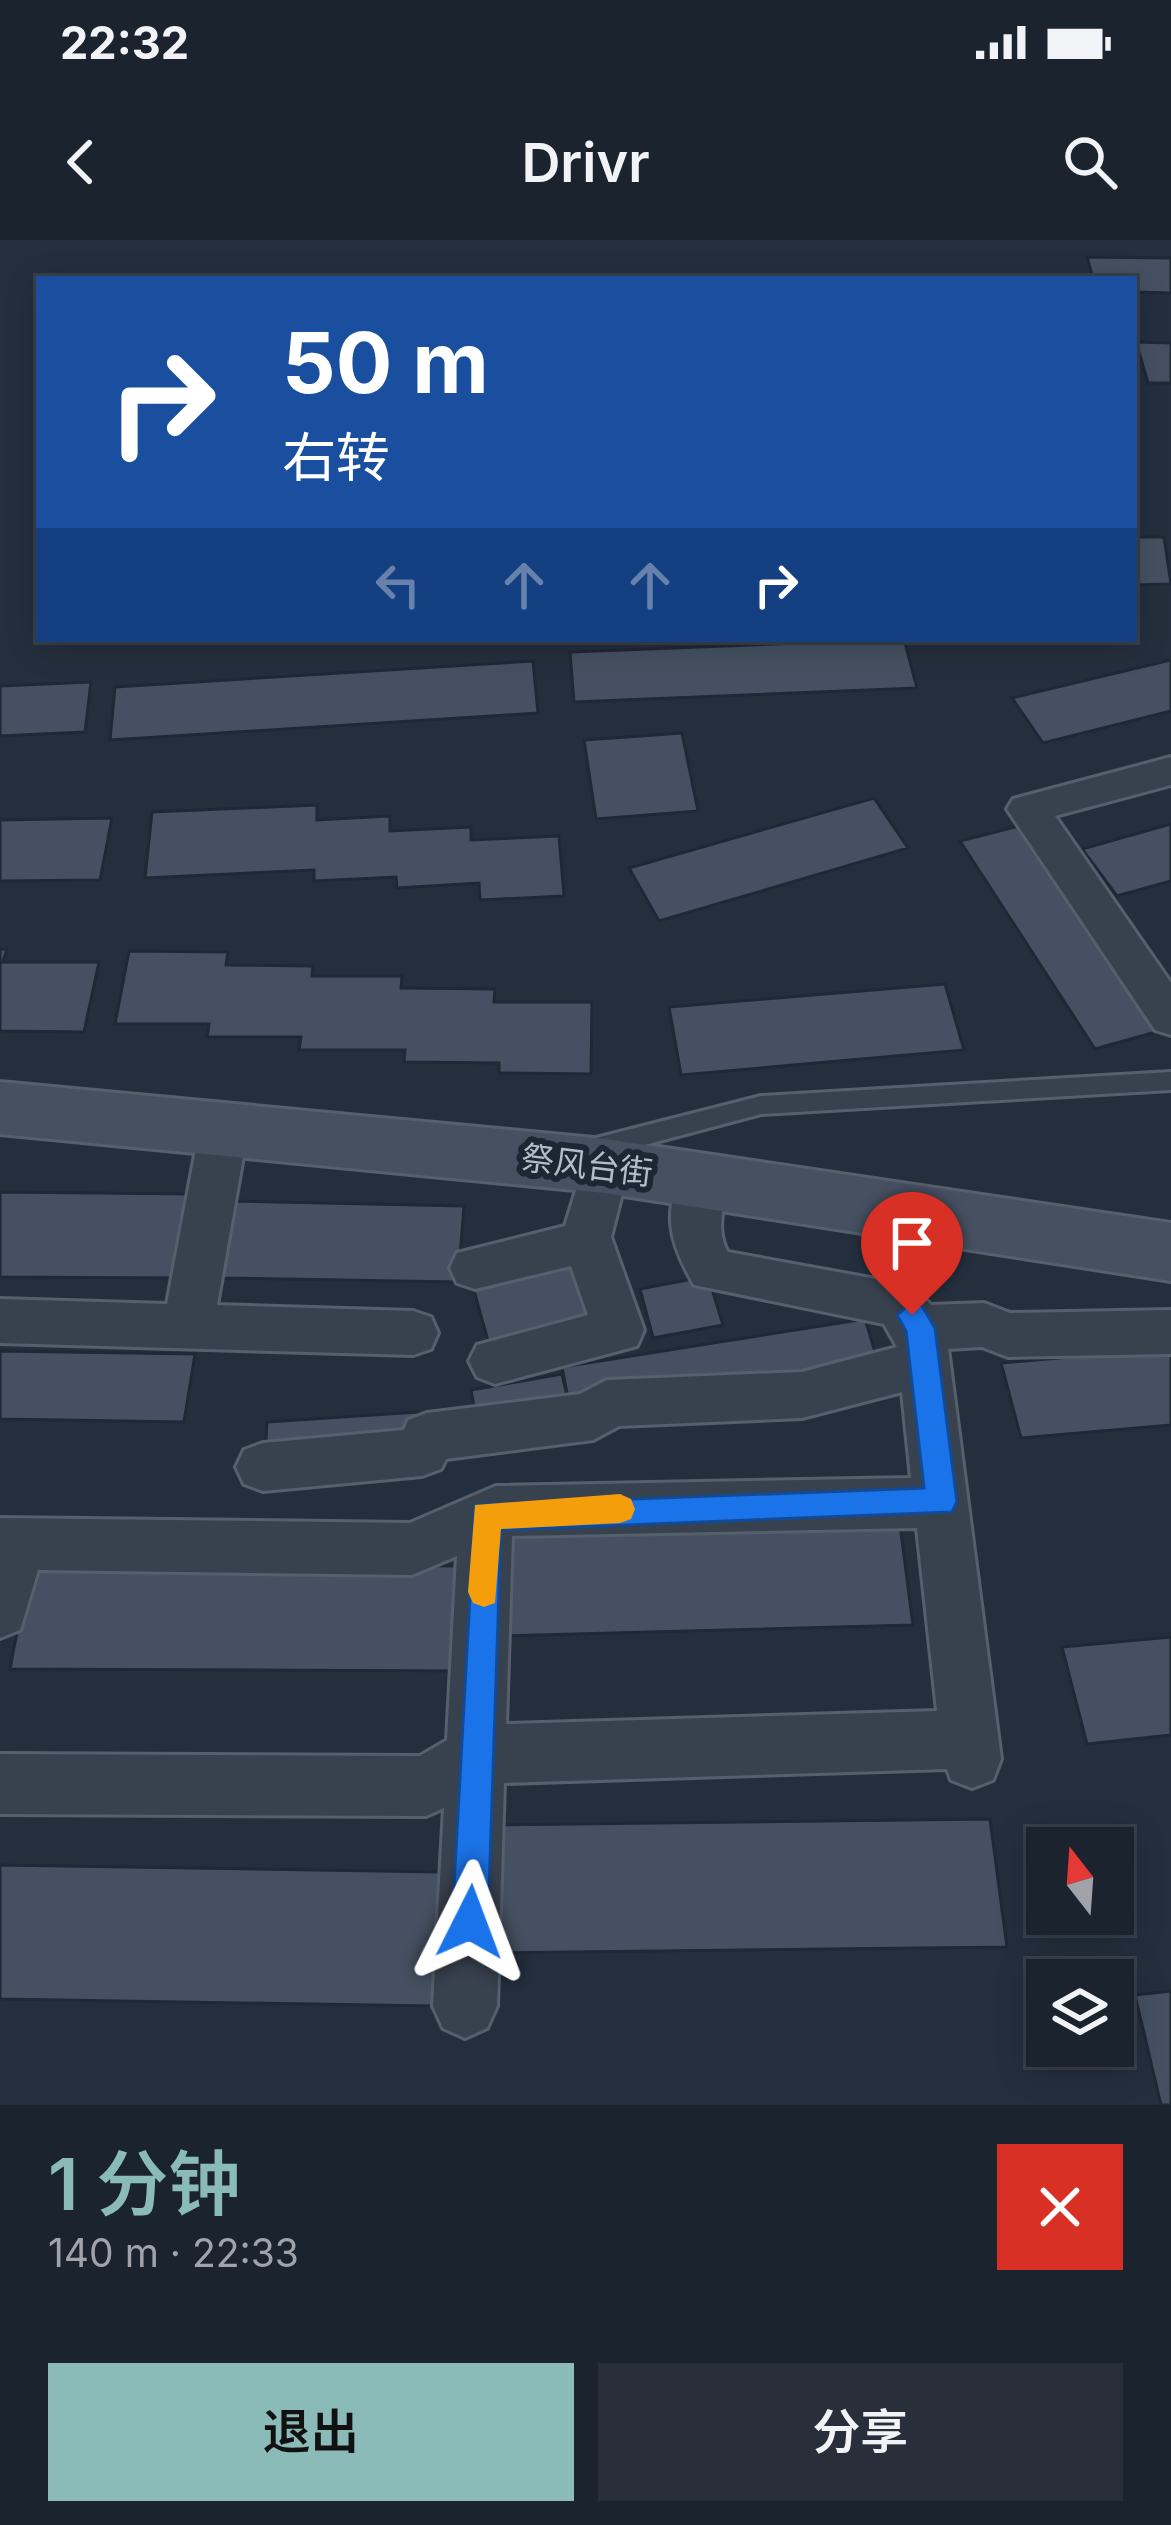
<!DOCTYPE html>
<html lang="zh">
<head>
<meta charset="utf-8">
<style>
  body { margin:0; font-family:Inter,"Noto Sans SC",sans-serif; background:#282f3a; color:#f1f3f6; height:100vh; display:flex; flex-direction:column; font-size:45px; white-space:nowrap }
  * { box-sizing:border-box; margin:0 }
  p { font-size:39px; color:#a0a4aa }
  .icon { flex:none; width:66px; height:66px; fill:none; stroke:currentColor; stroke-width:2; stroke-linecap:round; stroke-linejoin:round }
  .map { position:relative; height:1865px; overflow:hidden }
  .sheet { display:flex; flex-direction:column; background:#1b232e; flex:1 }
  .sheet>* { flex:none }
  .banner { position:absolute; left:36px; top:36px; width:1101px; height:366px; border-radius:0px; box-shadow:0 6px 30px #0003,0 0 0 3px #39404a; background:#1a4fa0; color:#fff; overflow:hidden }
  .needle { width:78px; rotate:343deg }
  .fabs { position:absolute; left:1026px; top:1587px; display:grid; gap:24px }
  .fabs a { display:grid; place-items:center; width:108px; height:108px; border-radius:0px; background:#1b232e; box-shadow:0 6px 30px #0003,0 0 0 3px #39404a; font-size:60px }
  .pin { position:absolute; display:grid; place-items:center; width:102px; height:102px; color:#fff; margin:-123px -51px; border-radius:50% 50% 50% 0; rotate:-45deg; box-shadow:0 0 12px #0007 }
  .pin .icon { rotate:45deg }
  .me { position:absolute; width:132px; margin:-66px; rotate:3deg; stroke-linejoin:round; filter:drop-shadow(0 0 9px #0008) }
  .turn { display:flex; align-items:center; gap:42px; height:252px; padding:0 48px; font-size:54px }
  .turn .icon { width:156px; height:156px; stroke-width:2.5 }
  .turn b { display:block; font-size:84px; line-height:102px }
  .lanes { display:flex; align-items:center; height:114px; padding:0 48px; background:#0003; justify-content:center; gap:60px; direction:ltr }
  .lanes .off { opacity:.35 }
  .round { display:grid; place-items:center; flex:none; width:126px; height:126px; border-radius:0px; background:#282f3a }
  .headline { display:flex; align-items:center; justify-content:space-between; height:204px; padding:0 48px }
  h1 { font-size:72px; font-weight:600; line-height:90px; color:#8bbbb9 }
  .cta { display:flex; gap:24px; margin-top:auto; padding:24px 48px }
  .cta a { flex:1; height:138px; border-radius:0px; background:#8bbbb9; color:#111; font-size:48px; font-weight:600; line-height:138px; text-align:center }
  .cta a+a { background:#282f3a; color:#f1f3f6 }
  .status { display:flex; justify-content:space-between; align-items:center; height:84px; padding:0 60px; background:#1b232e; direction:ltr }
  .status svg { height:33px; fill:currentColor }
  header { display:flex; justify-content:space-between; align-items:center; height:156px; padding:0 48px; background:#1b232e; font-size:54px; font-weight:600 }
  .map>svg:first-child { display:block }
  .building { fill:#455162; stroke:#1f2835; stroke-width:3 }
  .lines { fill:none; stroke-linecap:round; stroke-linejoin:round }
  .lane-casing { stroke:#565f6c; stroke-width:6 }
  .street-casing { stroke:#565f6c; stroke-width:6 }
  .secondary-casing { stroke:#565f6c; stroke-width:6 }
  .lane { fill:#38414e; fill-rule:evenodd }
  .street { fill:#38414e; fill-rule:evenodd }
  .secondary { fill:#465061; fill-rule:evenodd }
  .route { fill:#1a73e8; stroke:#114b97; stroke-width:3 }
  .slow { fill:#f59e0b }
  .labels { text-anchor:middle; stroke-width:12; stroke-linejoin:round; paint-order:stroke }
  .street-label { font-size:33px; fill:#b4bcc9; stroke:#1d2633 }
</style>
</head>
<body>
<div class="status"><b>22:32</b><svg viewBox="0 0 49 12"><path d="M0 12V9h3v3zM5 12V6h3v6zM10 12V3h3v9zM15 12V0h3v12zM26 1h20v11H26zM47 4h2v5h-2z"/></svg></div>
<header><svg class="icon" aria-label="back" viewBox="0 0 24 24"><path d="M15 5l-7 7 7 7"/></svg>Drivr<svg class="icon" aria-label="search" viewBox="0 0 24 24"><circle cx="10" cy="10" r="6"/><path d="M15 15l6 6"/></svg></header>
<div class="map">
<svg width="1171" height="1865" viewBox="0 0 1171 1865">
  <rect width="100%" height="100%" fill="#242f3e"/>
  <path class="building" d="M1087 17 1171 18V53L1134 52V39H1093Z
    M1136 102 1171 103V143H1148Z
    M1134 297H1164L1171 344 1134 345Z
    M904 399 917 448 574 462 570 412Z
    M1171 420V471L1043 503 1012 458Z
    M533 421 538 473 110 500 115 447Z
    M91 442 85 492 0 496V446Z
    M682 493 698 571 596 579 584 500Z
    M874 558 908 608 659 681 629 628Z
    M317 565V580L390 576V591L471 587V600L559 596 564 656 480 660 479 643 397 648 396 637 314 641V630L145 638 152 572Z
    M112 578 100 640 0 641V580Z
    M1171 584V641L1117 656 1082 609Z
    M1023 585 1163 790 1095 809 960 601Z
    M0 709H7L3 722H99L84 792 0 791Z
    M129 711 228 712 226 725 313 726 312 736H402L401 748 495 749 494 762H592L591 834 499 833V823L404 822 405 810H299L301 797H207L209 784H115Z
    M945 744 964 810 681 835 669 767Z
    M0 952 193 954 180 1038 0 1037Z
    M234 961 464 966 458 1042 221 1038Z
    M580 1014 602 1080 490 1108 471 1040Z
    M708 1036 723 1085 653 1098 640 1049Z
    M865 1079 880 1128 759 1147 569 1164 562 1127Z
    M1171 1108V1185L1021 1198 1001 1123Z
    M0 1111 195 1114 184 1182 0 1179Z
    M562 1134 571 1174 478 1189 471 1150Z
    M418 1172 419 1208 265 1218 267 1182Z
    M899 1277 913 1385 502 1396V1287Z
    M30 1324 467 1326 462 1431 10 1429Z
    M1171 1397V1495L1087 1504 1062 1407Z
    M990 1579 1007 1707 489 1713 492 1585Z
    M0 1625 441 1632 433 1766 0 1759Z
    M1171 1751V1865H1161L1135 1755Z"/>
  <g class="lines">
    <defs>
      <path id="lane" d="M1171 832V850L761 874 592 919 584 916 580 909 584 902 592 899 761 856Z"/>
      <path id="street" d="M1171 517V545L1055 576 1171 743V795L1155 790 1007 569 1013 559Z
        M224 869 241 875 248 888 217 1065 413 1071 431 1077 438 1093 431 1109 413 1115 0 1103V1059L167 1064 200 888 207 875Z
        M605 906 622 912 629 926 611 997 644 1090 637 1106 495 1144 477 1137 469 1121 477 1105 588 1075 571 1026 475 1049 457 1043 450 1028 457 1013 565 986 588 912Z
        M702 920 719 926C733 954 711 984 728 1012L898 1043 916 1050 931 1065 984 1063 1010 1073 1171 1070V1114L1008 1117 982 1107 948 1109 1001 1519 993 1540 972 1548 951 1540 947 1529 504 1543 497 1766 487 1788 465 1798 443 1788 433 1766 444 1568 426 1576 0 1574V1514L420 1516 447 1500 457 1316 412 1335 38 1330 20 1390 0 1398V1278L410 1283 496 1246 911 1238 902 1152 802 1178 619 1186 593 1200 446 1219 441 1229 422 1236 263 1251 244 1244 236 1227 244 1210 263 1203 404 1190 408 1180 427 1173 580 1154 607 1140 802 1132 897 1107 884 1084 694 1045C670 1003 661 973 685 926ZM917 1288 937 1471 506 1484 512 1296Z"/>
      <path id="secondary" d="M0 842 605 899 1171 983V1041L605 953 0 894Z"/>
    </defs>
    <use href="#lane" class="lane-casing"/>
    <use href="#street" class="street-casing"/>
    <use href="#secondary" class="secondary-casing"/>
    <use href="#lane" class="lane"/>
    <use href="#street" class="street"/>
    <use href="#secondary" class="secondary"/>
  </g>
  <path class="route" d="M912 1062 922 1066 935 1088 957 1262 952 1272 501 1290 488 1682 483 1695 470 1700 458 1695 452 1682 475 1265 924 1248 906 1091 897 1075Z"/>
  <path class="slow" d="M620 1254 631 1259 635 1269 631 1279 620 1283 501 1289 495 1363 484 1367 473 1363 468 1352 475 1265Z"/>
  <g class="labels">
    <g class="street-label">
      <text transform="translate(587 925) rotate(7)" y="12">祭风台街</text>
    </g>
  </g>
</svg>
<div class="fabs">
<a><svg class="needle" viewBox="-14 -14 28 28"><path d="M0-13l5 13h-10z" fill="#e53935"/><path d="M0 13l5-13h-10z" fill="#a0a4aa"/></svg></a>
<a><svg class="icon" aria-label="layers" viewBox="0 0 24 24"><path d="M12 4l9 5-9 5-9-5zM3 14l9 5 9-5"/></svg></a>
</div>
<div class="pin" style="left:912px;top:1075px;background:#d93025"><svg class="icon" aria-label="arrive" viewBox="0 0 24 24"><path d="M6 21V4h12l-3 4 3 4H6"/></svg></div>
<svg class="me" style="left:470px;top:1682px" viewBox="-20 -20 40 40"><path d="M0-17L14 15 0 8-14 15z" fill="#1a73e8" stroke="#fff" stroke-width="4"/></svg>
<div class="banner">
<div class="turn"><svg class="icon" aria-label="right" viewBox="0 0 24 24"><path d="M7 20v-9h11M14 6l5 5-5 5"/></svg><div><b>50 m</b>右转</div></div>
<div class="lanes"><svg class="icon off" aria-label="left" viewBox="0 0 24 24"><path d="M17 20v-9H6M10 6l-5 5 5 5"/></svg><svg class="icon off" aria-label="ahead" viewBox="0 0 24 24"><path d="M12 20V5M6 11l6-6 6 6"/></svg><svg class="icon off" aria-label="ahead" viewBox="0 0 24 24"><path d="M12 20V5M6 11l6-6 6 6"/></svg><svg class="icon" aria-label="right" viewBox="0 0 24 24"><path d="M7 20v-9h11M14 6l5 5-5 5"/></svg></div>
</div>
</div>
<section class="sheet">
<div class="headline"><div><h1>1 分钟</h1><p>140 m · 22:33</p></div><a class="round" style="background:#d93025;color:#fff"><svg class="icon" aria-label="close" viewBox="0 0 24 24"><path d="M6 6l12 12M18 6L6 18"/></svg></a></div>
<div class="cta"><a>退出</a><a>分享</a></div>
</section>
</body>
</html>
